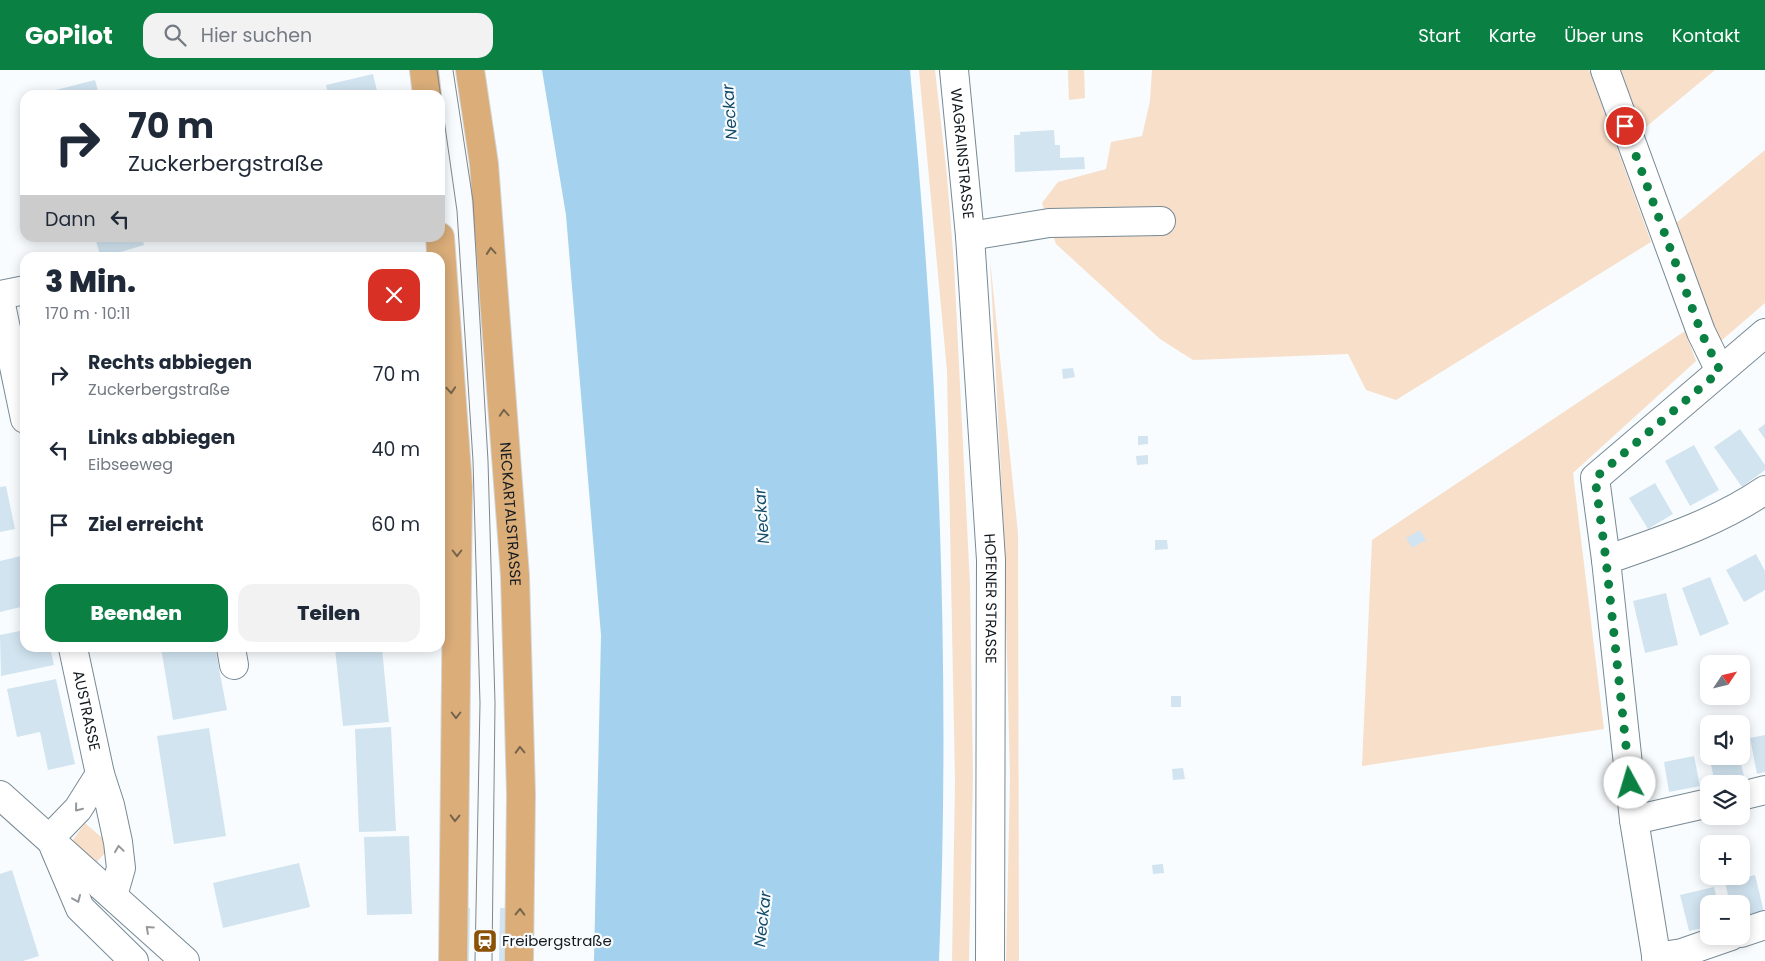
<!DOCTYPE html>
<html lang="de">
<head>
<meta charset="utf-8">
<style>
  body { margin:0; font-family:Poppins,sans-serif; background:#f2f2f3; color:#1f2937; height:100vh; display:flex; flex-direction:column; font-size:19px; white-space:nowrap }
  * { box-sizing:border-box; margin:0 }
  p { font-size:16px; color:#747a83 }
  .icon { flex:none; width:28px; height:28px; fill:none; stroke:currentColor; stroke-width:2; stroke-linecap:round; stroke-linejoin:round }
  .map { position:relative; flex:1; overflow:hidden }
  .sheet { position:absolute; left:20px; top:182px; width:425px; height:400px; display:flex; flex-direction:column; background:#fff; border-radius:15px; box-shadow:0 2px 12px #0003 }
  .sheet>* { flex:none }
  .banner { position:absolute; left:20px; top:20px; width:425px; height:152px; border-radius:15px; box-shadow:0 2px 12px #0003; background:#fff; color:#1f2937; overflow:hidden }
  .needle { width:32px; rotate:55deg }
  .fabs { position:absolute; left:1700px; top:585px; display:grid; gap:10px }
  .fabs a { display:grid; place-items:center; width:50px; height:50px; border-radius:10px; background:#fff; box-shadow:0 2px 12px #0003; font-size:25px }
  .pin { position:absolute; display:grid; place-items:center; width:42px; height:42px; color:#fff; margin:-21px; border:2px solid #fff; border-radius:50%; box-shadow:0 1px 5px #0007 }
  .me { position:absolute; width:55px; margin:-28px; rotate:354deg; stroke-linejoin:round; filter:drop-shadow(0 0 4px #0008) }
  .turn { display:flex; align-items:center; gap:18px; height:105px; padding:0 25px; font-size:22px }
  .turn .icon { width:65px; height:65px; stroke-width:2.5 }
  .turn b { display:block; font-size:35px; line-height:42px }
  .then { display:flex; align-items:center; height:48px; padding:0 25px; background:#0003; gap:10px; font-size:19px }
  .round { display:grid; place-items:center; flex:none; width:52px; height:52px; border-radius:15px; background:#f2f2f3 }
  .overview { display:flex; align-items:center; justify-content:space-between; height:85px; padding:0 25px }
  h1 { font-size:30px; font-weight:800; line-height:38px }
  .button { display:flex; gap:10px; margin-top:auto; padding:10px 25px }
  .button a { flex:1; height:58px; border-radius:15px; background:#0b8043; color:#fff; font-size:20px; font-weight:800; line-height:58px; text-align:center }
  .button a+a { background:#f2f2f3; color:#1f2937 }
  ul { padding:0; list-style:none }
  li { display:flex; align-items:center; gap:15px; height:75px; padding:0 25px }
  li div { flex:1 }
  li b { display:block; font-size:19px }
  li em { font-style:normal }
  header { display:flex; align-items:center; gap:30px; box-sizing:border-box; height:70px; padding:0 25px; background:#0b8043; color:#fff }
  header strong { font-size:24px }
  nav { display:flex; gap:28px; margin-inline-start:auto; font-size:18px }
  .search { width:350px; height:45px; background:#f2f2f3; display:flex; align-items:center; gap:12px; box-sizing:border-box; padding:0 18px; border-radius:15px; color:#747a83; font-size:19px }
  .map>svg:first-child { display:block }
  .green { fill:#f7dfca }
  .water { fill:#a4d1ee }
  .building { fill:#d1e4f0 }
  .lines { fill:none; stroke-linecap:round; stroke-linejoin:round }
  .minor-casing { stroke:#788a95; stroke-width:30 }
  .major-casing { stroke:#d5d6d7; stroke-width:30 }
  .minor { stroke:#fff; stroke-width:28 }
  .major { stroke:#daad79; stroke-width:28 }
  .tram { stroke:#81868a; stroke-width:1 }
  .oneway { stroke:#77644c }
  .oneway2 { stroke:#95989a }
  .route { stroke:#0b8043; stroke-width:9; stroke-dasharray:0 16.2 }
  .labels { text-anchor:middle; stroke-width:4.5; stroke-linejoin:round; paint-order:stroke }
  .street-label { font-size:15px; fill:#141a1f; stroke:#f8fcfe }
  .poi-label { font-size:15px; fill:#141a1f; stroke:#f8fcfe; text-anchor:start }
  .water-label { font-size:16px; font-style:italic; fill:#134b68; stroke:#f8fcfe }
</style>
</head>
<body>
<header>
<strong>GoPilot</strong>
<div class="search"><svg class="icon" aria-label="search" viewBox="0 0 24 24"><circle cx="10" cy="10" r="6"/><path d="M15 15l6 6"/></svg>Hier suchen</div>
<nav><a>Start</a><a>Karte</a><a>Über uns</a><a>Kontakt</a></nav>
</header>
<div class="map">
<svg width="1765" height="891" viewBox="0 0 1765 891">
  <rect width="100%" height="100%" fill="#f8fcfe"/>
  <path class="green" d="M919 0H935L947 106 954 194 970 515 973 706 969 891H952L955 711 947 301Z
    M1068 0H1084L1085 28 1069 30Z
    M1152 0H1589L1651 172 1396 330 1366 320 1348 284 1193 290 1160 269 1056 174 1042 133 1058 112 1106 99 1111 72 1142 66 1150 31Z
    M1611 0H1715L1635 66Z
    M1765 80V233L1714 277 1670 158Z
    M990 189 1018 464 1019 891H1006L1010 708 1004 464Z
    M1685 261 1696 291 1573 403 1604 659 1362 696 1372 470Z
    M85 753 107 772 105 783 94 795 70 774Z"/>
  <path class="water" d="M542 0H910C938 296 951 594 939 891H594L601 565 566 145Z"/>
  <path class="building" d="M373 4 378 25H328L326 15Z
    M95 10 99 25H49L48 22Z
    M1054 60 1055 75H1060V88L1084 87 1085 99 1015 102 1014 65H1020V62Z
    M95 168H142L144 175 101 188Z
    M1073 298 1075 307 1063 309 1062 299Z
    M1765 354V369L1758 359Z
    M1740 359 1765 395V400L1742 417 1714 377Z
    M1138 366H1148V374L1138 375Z
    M1694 375 1719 420 1690 436 1665 391Z
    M1148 385V394L1137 395 1136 386Z
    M1655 413 1673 444 1648 459 1629 428Z
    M6 416 15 459 0 462V417Z
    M1420 460 1426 470 1412 478 1406 468Z
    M1155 470H1167L1168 479 1155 480Z
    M1756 484 1765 501V520L1744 532 1726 500Z
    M21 486 25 505V536L0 542V491Z
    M1710 507 1729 554 1700 566 1682 518Z
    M1666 523 1678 575 1645 583 1633 531Z
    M25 560V578H50L54 595 1 606 0 565Z
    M161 578H215L227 640 173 650Z
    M335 578H382L389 652 343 656Z
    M56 609 75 694 48 700 40 662 17 667 7 619Z
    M1171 626H1181V637H1171Z
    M391 657 396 761 359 762 355 659Z
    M209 658 226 766 174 774 157 666Z
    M1709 664V683H1708L1704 665Z
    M1765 665V702L1757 704 1750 668Z
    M1694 686 1700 716 1669 722 1664 692Z
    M1709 686H1739L1744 706 1715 713Z
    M1183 698 1185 709 1173 710 1172 699Z
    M409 766 412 844 367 845 364 767Z
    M299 793 310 837 223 858 213 813Z
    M1163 794 1164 803 1153 804 1152 795Z
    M12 800 39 886 23 891H0V804Z
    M1755 805 1764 842 1741 848V834H1730L1725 812Z
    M1714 817 1718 834H1709V857L1689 861 1680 825Z
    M464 837 470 838 469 891H463Z
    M500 838H507L506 891H499Z"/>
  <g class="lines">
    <defs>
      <g id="minor">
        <path id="s1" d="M954 0 970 166 991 490 990 891"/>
        <path d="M1605 0 1701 262 1720 301"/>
        <path d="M970 166 1049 153 1161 151"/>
        <path d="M0 225 25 220"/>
        <path d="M0 230 25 349"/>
        <path d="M1606 490C1660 471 1717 453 1765 420"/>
        <path id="s2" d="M73 578 100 704 110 735 118 772 121 798 113 826"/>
        <path d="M231 578 234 595"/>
        <path d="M0 725 185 891"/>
        <path d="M1741 726 1765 720"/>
        <path d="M1634 750 1709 733"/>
        <path d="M50 768 78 739 100 704"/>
        <path d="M54 777 80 838 134 891"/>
        <path d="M1741 863 1765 855"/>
        <path d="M1656 887 1682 883 1731 866"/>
        <path d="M1657 891 1634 750 1606 490 1595 408 1765 263"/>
      </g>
      <g id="major">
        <path d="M424 0 427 25"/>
        <path id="s3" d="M470 0 484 94 515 506 521 724 519 891"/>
        <path d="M440 167 458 416 453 891"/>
      </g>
    </defs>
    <use href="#minor" class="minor-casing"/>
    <use href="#major" class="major-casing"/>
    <use href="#minor" class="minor"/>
    <use href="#major" class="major"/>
    <path class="tram" d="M437 0 457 141 473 391 480 633 475 891
      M453 0 473 131 488 391 495 633 492 891"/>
  </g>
  <defs><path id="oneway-chevron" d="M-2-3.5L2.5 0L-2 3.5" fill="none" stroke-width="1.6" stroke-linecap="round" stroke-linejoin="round" transform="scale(1.25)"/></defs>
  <g class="oneway">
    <use href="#oneway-chevron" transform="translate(491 181) rotate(-95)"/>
    <use href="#oneway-chevron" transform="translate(451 320) rotate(86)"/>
    <use href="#oneway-chevron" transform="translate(504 343) rotate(-94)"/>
    <use href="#oneway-chevron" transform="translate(457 483) rotate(90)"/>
    <use href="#oneway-chevron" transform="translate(456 645) rotate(90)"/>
    <use href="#oneway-chevron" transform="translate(520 680) rotate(-92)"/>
    <use href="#oneway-chevron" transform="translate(455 748) rotate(91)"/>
    <use href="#oneway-chevron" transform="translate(520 842) rotate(-89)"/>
  </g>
  <g class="oneway2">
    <use href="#oneway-chevron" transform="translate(78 738) rotate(129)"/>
    <use href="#oneway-chevron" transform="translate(119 779) rotate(-98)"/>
    <use href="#oneway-chevron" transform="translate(77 829) rotate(67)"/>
    <use href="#oneway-chevron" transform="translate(149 859) rotate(-138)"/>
  </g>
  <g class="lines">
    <path class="route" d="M1625 56 1701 262 1720 301 1595 408 1606 490 1630 713"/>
  </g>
  <defs>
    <symbol id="station-square" viewBox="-11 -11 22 22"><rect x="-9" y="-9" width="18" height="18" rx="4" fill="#8a5107" stroke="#f8fcfe"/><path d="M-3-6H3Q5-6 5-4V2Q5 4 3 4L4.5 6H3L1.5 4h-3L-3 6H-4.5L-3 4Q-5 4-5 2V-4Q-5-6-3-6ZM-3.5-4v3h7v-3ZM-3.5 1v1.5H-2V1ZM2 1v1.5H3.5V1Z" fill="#fff"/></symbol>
  </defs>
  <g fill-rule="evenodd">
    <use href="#station-square" x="471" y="857" width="28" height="28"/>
  </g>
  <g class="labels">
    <g class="street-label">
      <text dy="5" stroke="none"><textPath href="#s1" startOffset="84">WAGRAINSTRASSE</textPath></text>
      <text dy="5" stroke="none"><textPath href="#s3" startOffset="446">NECKARTALSTRASSE</textPath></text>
      <text dy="5" stroke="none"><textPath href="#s1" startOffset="530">HOFENER STRASSE</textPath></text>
      <text dy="5" stroke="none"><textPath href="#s2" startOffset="64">AUSTRASSE</textPath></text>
    </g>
    <g class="poi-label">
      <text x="502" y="876">Freibergstraße</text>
    </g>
    <g class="water-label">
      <text transform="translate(729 42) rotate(-94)" y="6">Neckar</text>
      <text transform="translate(761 446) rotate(-94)" y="6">Neckar</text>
      <text transform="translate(762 849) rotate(-84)" y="6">Neckar</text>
    </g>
  </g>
</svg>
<div class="fabs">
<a><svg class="needle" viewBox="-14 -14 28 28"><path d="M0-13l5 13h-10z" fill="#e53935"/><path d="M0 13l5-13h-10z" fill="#747a83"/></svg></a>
<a><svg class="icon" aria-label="sound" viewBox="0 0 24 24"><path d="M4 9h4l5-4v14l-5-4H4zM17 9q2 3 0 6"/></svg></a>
<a><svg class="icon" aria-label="layers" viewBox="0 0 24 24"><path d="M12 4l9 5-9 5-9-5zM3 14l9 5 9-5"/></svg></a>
<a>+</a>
<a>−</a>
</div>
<div class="pin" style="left:1625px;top:56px;background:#d93025"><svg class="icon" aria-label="arrive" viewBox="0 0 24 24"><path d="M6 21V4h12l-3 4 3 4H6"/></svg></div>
<svg class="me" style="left:1630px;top:713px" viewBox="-20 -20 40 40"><circle r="19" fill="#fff"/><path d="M0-13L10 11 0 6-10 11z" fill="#0b8043"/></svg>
<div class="banner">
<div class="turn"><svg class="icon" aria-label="right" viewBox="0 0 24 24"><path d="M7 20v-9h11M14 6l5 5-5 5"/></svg><div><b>70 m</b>Zuckerbergstraße</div></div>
<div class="then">Dann<svg class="icon" aria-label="left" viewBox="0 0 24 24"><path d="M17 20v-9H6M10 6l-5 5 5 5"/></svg></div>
</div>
<section class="sheet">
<div class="overview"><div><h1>3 Min.</h1><p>170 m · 10:11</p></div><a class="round" style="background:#d93025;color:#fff"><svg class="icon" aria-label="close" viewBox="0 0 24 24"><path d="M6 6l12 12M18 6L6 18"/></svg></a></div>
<ul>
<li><svg class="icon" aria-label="right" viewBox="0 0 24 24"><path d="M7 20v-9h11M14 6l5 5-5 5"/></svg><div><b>Rechts abbiegen</b><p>Zuckerbergstraße</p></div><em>70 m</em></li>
<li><svg class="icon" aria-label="left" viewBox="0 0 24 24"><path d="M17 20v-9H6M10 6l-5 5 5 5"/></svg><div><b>Links abbiegen</b><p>Eibseeweg</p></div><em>40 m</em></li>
<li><svg class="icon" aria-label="arrive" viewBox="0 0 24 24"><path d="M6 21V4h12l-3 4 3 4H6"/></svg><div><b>Ziel erreicht</b></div><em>60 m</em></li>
</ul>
<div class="button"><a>Beenden</a><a>Teilen</a></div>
</section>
</div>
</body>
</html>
